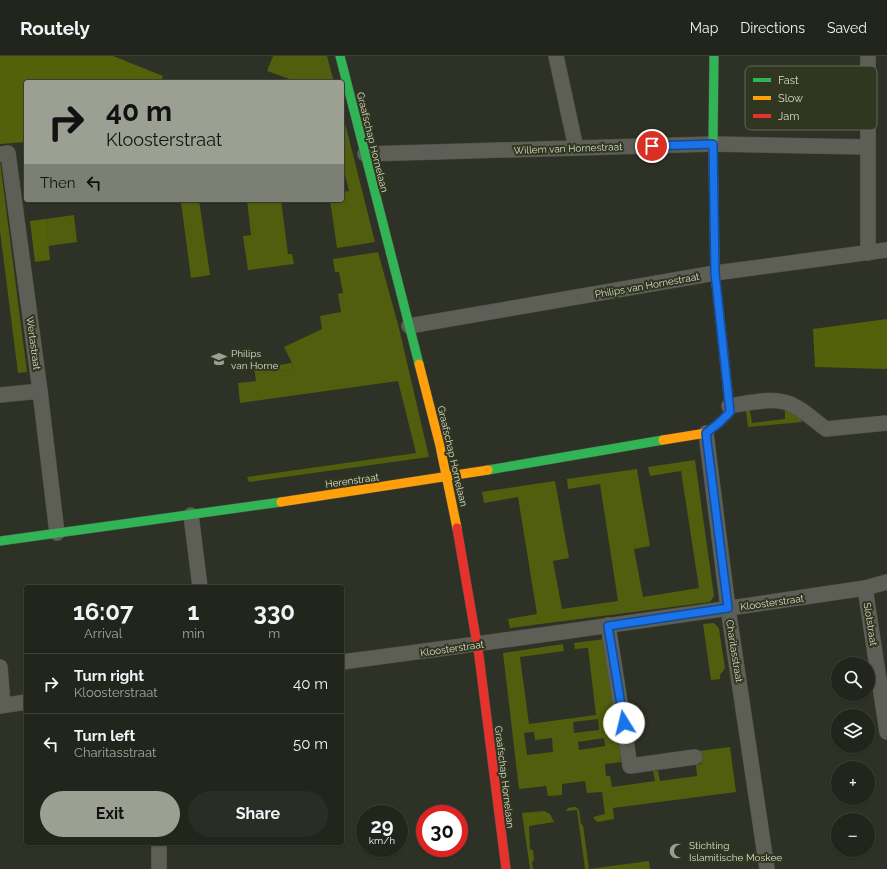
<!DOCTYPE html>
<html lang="en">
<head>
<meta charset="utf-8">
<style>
  body { margin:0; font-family:Raleway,sans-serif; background:#2a2d25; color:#f1f3f6; height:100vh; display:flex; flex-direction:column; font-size:15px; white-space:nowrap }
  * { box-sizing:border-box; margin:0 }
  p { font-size:13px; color:#a2a5a3 }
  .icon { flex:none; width:22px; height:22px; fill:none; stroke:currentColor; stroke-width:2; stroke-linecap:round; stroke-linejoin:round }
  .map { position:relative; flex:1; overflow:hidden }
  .side { position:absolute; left:24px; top:529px; width:320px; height:260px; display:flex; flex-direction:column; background:#22251c; border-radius:4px; box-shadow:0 1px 3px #0004,0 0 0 1px #3f423b }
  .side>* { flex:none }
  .top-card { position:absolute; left:24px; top:24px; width:320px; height:122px; border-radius:4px; box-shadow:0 1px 3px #0004,0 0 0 1px #3f423b; background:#9ca092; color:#111; overflow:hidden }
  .controls { position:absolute; left:831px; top:601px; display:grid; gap:8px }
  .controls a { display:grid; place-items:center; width:44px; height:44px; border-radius:50%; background:#22251c; box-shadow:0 1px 3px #0004,0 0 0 1px #3f423b; font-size:20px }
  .speed { position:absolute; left:356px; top:749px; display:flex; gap:8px; font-size:20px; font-weight:700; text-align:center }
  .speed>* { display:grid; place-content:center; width:52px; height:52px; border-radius:50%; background:#22251c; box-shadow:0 1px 3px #0004,0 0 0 1px #3f423b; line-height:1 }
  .speed small { font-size:10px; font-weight:400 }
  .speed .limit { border:6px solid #d22; background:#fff; color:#111 }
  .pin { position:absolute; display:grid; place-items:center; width:34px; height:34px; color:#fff; margin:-17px; border:2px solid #fff; border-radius:50%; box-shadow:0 1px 4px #0007 }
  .me { position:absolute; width:44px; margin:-22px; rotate:351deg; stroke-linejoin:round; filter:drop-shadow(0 0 3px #0008) }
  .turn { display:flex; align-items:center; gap:14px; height:84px; padding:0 16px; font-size:18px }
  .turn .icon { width:52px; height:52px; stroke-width:2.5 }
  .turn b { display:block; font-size:28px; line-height:34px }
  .then { display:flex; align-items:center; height:38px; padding:0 16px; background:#0003; gap:8px; font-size:15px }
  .eta { display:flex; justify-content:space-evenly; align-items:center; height:68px; text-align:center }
  .eta b { font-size:24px; font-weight:700; line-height:28px }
  .action { display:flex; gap:8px; margin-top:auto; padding:8px 16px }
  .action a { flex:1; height:46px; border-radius:24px; background:#9ca092; color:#111; font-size:16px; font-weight:700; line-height:46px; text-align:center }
  .action a+a { background:#2a2d25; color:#f1f3f6 }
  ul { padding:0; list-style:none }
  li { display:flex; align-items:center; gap:12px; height:60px; padding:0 16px; border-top:1px solid #3f423b }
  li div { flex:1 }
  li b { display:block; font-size:15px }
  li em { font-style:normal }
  header { display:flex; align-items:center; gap:24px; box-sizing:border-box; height:56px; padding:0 20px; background:#22251c; border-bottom:1px solid #3f423b }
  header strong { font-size:19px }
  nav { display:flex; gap:22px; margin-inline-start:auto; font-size:14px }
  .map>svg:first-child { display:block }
  .green { fill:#515e0d; fill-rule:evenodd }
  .forest { fill:#53610b }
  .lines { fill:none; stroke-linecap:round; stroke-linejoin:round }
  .street-casing { stroke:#4c4e44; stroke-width:16 }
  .fast-casing { stroke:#4c4e44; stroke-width:10 }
  .slow-casing { stroke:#4c4e44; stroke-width:10 }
  .jam-casing { stroke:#4c4e44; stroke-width:10 }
  .street { stroke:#5d5f56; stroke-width:15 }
  .fast { stroke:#30b455; stroke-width:9 }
  .slow { stroke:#ff9f0a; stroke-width:9 }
  .jam { stroke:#e5322d; stroke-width:9 }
  .route-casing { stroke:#114b97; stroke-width:10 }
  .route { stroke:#1a73e8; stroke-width:7 }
  .labels { text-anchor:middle; stroke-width:4; stroke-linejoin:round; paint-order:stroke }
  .street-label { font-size:10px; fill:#d7dbcd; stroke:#313620 }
  .poi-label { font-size:10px; fill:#d7dbcd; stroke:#313620; text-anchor:start }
  .key { fill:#313620; stroke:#636854; stroke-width:1 }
  .key-label { font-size:11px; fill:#d7dbcd }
</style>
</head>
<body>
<header>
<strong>Routely</strong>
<nav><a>Map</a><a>Directions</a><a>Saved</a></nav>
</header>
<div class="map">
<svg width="887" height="813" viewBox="0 0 887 813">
  <rect width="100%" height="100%" fill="#2e3125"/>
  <path class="green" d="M273 0H327L334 26H298L267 15Z
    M345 67 375 186 337 192 330 144H342V136L349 135 342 106V68Z
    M0 105 27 316 18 317 0 175Z
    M191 144H199L210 219 191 222 181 146Z
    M247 144H281L288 198H292L294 208 248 214 243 180 251 179Z
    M74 159 77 186 48 190 46 163Z
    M378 196 399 272 429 401 249 426 247 421 416 397 398 325 240 347 238 327 256 325 255 318 293 313 292 307 284 291 322 273 320 260 341 256 338 238 343 237 339 216H335L333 203Z
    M785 353C791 356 800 359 802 366L748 371 746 355H750L752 367 785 363Z
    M695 404 714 540 710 546 510 572 508 563 537 558 518 441 484 447 482 436 555 425 569 502 553 505 562 553 618 545 600 428 568 433 567 423 637 413 650 490 634 493 643 541 699 532 681 415 650 420 648 411Z
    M713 567 716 569 719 573 725 612 720 619V623L711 624 703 568Z
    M605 583 621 706 605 708 606 720H610L612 731 655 725 653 715H658L660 725 697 720 696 709 701 708 699 695 730 691 736 736 613 752 614 763 598 766 595 764 593 761 605 758 602 736 587 737 585 725 562 728V739L548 740 546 730 519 733 503 597 563 588 564 595 520 601 529 668 596 659 588 592 575 593 574 587ZM598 663 599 674 574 677 573 666ZM534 676 535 684 552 682 553 696 527 699 524 677ZM604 682 605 690 579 694 578 686Z
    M573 751H576L579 754 581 768 583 769 589 813 649 805 650 813H585L577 754 566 755 568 752Z
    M544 755 550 758 554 766 529 770 530 793 533 794 534 804 532 806 533 813H530L522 757Z"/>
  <path class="forest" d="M0 0H113L163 20 162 23 170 26H26V86L0 88Z
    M46 163 50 204 35 206 30 165Z
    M887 263V313L815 311 813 273Z
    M292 307 293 313 255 318 254 313Z"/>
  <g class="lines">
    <defs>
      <path id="street" d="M556 0 576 92
        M0 98 8 97 40 335 57 477
        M365 98 713 88 868 91
        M868 197V0
        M409 270 715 217 887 194
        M0 339 40 335
        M729 350C751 347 777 339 796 351 806 356 816 366 826 373L887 367
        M706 377 728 552 767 813
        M191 459 200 531
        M865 532 887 676
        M608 569 630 710 695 701
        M342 606C517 583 691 558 865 532L887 526
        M0 611 3 649
        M0 650 26 646
        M159 813V787"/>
      <path id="fast" d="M340 0 419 308
        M713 87 714 0
        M488 414 663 384
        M0 485 281 446"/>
      <path id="slow" d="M419 308 440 390 457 472
        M663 384 706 377 719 367 730 356 715 217 713 87
        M281 446 488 414"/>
      <path id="jam" d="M457 472 479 600 506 813"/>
    </defs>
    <use href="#street" class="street-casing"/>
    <use href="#fast" class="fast-casing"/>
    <use href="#slow" class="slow-casing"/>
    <use href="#jam" class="jam-casing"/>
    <use href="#street" class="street"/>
    <use href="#fast" class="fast"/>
    <use href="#slow" class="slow"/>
    <use href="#jam" class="jam"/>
  </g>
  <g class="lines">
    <defs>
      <path id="route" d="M624 667 608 570 728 552 706 377 719 367 730 356 715 217 713 88 652 90"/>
    </defs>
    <use href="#route" class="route-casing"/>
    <use href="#route" class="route"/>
  </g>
  <defs>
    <symbol id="school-bare" viewBox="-9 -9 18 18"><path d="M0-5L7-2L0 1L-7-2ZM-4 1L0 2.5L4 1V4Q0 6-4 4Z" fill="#9ca092" stroke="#313620" stroke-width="2.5" paint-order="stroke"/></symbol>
    <symbol id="mosque-bare" viewBox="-9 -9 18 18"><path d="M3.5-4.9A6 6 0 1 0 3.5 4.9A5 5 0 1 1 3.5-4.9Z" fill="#9ca092" stroke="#313620" stroke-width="2.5" paint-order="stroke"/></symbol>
  </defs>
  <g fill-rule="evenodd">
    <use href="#school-bare" x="208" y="292" width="22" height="22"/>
    <use href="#mosque-bare" x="666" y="784" width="22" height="22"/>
  </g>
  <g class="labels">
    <g class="street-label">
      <text transform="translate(373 86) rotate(76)" y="4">Graafschap Hornelaan</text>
      <text transform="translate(568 92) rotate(-2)" y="4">Willem van Hornestraat</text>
      <text transform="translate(647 229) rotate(-10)" y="4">Philips van Hornestraat</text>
      <text transform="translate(34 287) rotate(82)" y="4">Wertastraat</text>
      <text transform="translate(453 400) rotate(77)" y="4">Graafschap Hornelaan</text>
      <text transform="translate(352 424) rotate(-8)" y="4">Herenstraat</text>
      <text transform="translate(772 546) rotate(-8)" y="4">Kloosterstraat</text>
      <text transform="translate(871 568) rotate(81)" y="4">Slotstraat</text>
      <text transform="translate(452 592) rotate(-8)" y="4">Kloosterstraat</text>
      <text transform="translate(735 595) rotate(81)" y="4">Charitasstraat</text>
      <text transform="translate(505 721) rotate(83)" y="4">Graafschap Hornelaan</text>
    </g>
    <g class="poi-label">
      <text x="231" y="301">Philips<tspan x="231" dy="12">van Horne</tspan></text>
      <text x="689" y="793">Stichting<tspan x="689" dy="12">Islamitische Moskee</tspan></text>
    </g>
  </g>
  <rect x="745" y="10" width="132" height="64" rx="6" class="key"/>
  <rect x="753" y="22" width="18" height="4" fill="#30b455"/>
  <rect x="753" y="40" width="18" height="4" fill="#ff9f0a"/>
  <rect x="753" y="58" width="18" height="4" fill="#e5322d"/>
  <g class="key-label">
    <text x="778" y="28">Fast</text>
    <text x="778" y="46">Slow</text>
    <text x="778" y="64">Jam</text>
  </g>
</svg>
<div class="controls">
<a><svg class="icon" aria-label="search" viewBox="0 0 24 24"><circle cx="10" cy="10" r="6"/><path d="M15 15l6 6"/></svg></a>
<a><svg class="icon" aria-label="layers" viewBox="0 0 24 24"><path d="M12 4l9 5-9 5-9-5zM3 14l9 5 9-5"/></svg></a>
<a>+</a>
<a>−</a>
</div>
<div class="speed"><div>29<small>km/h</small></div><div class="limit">30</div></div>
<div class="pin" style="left:652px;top:90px;background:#d93025"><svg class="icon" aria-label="arrive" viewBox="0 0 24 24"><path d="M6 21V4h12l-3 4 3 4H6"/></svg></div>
<svg class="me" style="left:624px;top:667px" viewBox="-20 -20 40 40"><circle r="19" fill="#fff"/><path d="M0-13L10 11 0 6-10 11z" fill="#1a73e8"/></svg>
<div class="top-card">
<div class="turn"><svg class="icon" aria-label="right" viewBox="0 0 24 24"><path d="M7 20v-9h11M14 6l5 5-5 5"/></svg><div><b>40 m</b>Kloosterstraat</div></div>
<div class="then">Then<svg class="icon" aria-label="left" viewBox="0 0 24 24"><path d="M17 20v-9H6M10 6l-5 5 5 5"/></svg></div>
</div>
<section class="side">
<div class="eta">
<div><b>16:07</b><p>Arrival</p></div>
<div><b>1</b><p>min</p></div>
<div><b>330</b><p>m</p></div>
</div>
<ul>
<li><svg class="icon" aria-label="right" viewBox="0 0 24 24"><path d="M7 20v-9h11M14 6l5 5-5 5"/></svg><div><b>Turn right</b><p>Kloosterstraat</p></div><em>40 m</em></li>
<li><svg class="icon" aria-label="left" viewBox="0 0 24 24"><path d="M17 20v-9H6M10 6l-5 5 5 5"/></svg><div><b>Turn left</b><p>Charitasstraat</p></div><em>50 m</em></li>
</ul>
<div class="action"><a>Exit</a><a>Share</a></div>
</section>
</div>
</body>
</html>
